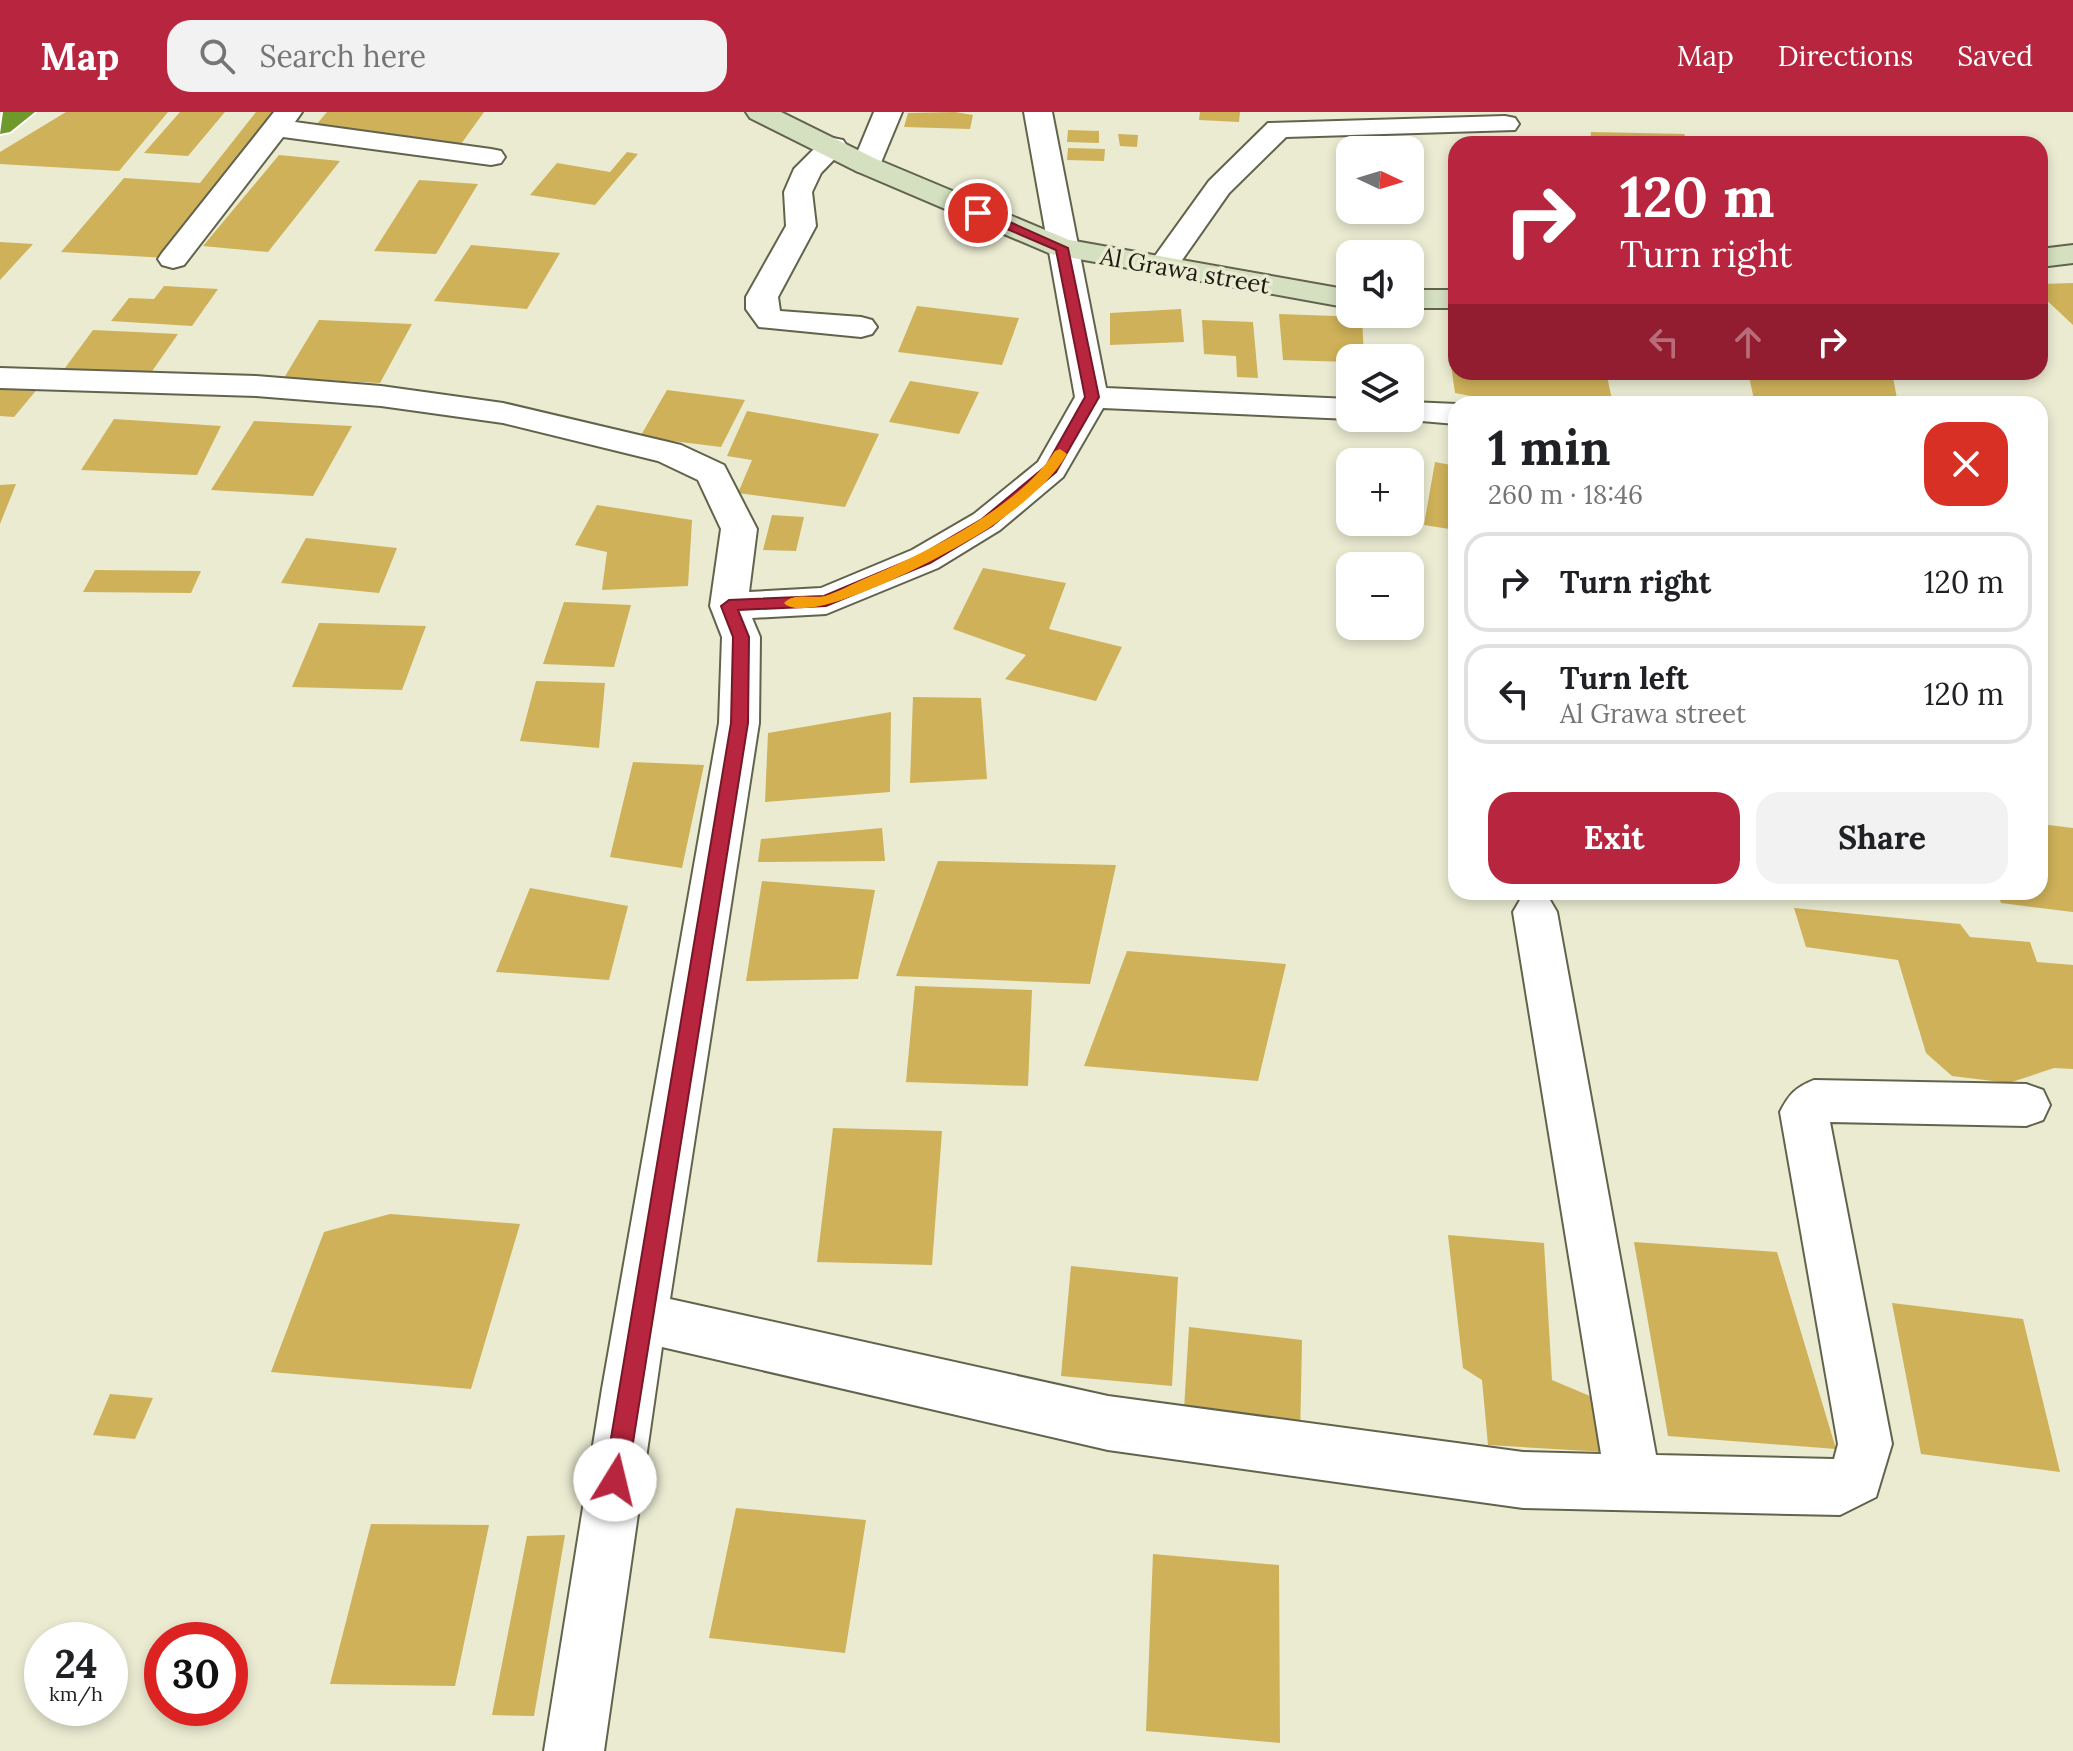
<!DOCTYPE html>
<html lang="en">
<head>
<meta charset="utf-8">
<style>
  body { margin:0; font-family:Lora,serif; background:#f2f2f2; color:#202124; height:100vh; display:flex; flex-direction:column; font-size:30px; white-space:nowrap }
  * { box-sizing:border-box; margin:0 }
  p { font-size:26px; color:#757577 }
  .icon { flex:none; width:44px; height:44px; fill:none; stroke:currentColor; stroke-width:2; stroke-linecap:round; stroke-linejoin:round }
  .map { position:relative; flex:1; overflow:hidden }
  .drawer { position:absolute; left:1448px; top:284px; width:600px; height:504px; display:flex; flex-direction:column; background:#fff; border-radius:24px; box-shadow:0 4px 12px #0003 }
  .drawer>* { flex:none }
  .hud { position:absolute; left:1448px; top:24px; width:600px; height:244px; border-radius:24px; box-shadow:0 4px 12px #0003; background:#b7253e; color:#fff; overflow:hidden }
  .needle { width:52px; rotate:94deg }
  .controls { position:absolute; left:1336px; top:24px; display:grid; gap:16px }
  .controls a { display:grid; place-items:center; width:88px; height:88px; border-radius:16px; background:#fff; box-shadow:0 4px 12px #0003; font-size:40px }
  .speed { position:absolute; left:24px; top:1510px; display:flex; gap:16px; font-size:40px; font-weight:700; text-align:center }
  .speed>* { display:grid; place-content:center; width:104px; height:104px; border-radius:50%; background:#fff; box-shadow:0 4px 12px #0003; line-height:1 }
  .speed small { font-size:20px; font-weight:400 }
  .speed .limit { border:12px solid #d22; background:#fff; color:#111 }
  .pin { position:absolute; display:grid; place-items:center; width:68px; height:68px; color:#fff; margin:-34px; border:4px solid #fff; border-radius:50%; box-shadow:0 2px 8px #0007 }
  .me { position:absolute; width:88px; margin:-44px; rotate:9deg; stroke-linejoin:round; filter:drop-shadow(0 0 6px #0008) }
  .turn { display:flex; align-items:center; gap:28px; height:168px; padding:0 40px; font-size:36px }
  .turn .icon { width:104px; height:104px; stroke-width:2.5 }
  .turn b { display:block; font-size:56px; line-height:68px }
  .lanes { display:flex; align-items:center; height:76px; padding:0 40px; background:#0003; justify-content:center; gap:40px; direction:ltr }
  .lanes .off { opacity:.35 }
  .round { display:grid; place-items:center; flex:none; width:84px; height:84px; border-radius:24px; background:#f2f2f2 }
  .overview { display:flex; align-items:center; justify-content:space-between; height:136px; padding:0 40px }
  h1 { font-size:48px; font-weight:700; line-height:60px }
  .button { display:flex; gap:16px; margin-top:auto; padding:16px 40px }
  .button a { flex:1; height:92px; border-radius:24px; background:#b7253e; color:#fff; font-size:32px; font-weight:700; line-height:92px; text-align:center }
  .button a+a { background:#f2f2f2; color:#202124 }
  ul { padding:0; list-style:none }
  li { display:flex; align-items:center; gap:24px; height:100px; margin:0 16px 12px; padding:0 24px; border:4px solid #e0e0e0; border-radius:24px }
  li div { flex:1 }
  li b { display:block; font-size:30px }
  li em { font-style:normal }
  header { display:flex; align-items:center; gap:48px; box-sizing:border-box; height:112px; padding:0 40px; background:#b7253e; color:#fff }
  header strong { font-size:38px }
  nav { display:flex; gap:44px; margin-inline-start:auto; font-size:28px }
  .search { width:560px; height:72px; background:#f2f2f2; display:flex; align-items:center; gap:20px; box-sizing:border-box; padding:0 28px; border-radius:24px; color:#757577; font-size:30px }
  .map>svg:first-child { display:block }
  .building { fill:#ceb159 }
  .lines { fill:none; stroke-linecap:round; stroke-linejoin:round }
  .street-casing { stroke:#62634c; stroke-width:4 }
  .secondary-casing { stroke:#62634c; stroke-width:4 }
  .highway-casing { stroke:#fff; stroke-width:4 }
  .street { fill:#fff; fill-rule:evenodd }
  .secondary { fill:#d4e0c0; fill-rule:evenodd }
  .highway { fill:#70992c; fill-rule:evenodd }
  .route { fill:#b7253e; stroke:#771828; stroke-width:2 }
  .slow { fill:#f59e0b }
  .labels { text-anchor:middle; stroke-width:7; stroke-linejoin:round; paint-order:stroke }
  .far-street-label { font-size:24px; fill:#1b1c12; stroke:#eaebd1 }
</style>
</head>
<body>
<header>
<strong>Map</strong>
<div class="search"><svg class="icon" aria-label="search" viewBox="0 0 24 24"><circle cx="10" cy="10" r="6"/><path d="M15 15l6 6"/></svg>Search here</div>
<nav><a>Map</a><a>Directions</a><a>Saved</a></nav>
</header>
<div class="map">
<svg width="2073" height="1639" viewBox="0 0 2073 1639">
  <rect width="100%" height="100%" fill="#eaebd1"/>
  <path class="building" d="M66 0H168L119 59 0 52V40Z
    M180 0H225L188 44 144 41Z
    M256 0H281L168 146 61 140 124 66 200 71Z
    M327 0H484L461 32 311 19Z
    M955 0 973 3 970 17 904 15 908 1Z
    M1200 0H1240L1239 10 1199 8Z
    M1068 18 1099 19V31L1067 30Z
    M1591 20 1684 22 1690 32H1590Z
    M1118 22 1138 23 1137 35 1120 34Z
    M1068 36 1105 37 1104 49 1067 48Z
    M627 40 638 42 595 93 530 83 557 51 610 60Z
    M279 43 340 49 268 140 203 134Z
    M419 68 478 72 436 142 374 139Z
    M0 130 33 132 0 168Z
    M471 133 560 141 527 197 434 189Z
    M2073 171V213L2040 182V172Z
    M164 174 218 177 192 214 111 209 129 186 154 187Z
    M917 194 1019 206 1002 253 898 240Z
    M1181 197 1184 230 1110 233V201Z
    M1279 202 1362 205 1364 246H1350V250L1283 248Z
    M319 208 412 212 380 271 284 266Z
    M1202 208 1253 210 1258 266 1237 265 1236 244 1204 242Z
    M93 218 178 222 148 265 62 260Z
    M1448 232H1456V260H1606L1613 292H1513L1455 281Z
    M1748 260H1892L1898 292H1755Z
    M910 269 979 280 959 322 889 310Z
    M0 274 39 275 14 305 0 304Z
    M667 278 745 288 721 335 640 325Z
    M747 299 879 322 845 395 738 381 752 348 727 344Z
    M114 307 221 314 197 363 81 358Z
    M254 309 352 314 313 384 211 378Z
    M1435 350 1456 354V418L1424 413Z
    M16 372 0 412V373Z
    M597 393 692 408 688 474 602 478 607 440 575 433Z
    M772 403 804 405 796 439 763 438Z
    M306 426 397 436 379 481 281 471Z
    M983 456 1066 471 1049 517 1122 535 1096 589 1005 567 1026 543 953 517Z
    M95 458 201 459 191 481 83 480Z
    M564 490 631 493 614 555 543 552Z
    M319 511 426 514 402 578 292 575Z
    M536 569 605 571 599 636 520 629Z
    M913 585 981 586 987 667 910 671Z
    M891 600 890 680 765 690 768 621Z
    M633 650 704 653 682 756 610 745Z
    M2040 712 2073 716V800L2001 791 1997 780H2040Z
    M882 716 885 749 758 750 761 727Z
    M938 749 1116 753 1090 872 896 864Z
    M762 769 875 778 858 867 746 869Z
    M530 776 628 794 609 868 496 860Z
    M1794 796 1960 812 1970 825 2030 830 2037 850 2073 853V957L2054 956 2009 971 1952 964 1926 941 1898 848 1806 835Z
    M1127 839 1286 852 1258 969 1084 954Z
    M915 874 1032 878 1028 974 906 970Z
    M833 1016 942 1019 932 1153 817 1150Z
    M390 1102 520 1112 471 1277 271 1260 324 1120Z
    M1448 1123 1544 1131 1552 1268 1597 1287 1605 1340 1488 1333 1482 1268 1463 1256Z
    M1634 1130 1777 1140 1836 1337 1668 1324Z
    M1071 1154 1178 1165 1172 1274 1061 1264Z
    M1892 1191 2023 1207 2060 1360 1921 1342Z
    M1189 1215 1302 1228 1300 1328 1183 1314Z
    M110 1282 153 1286 135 1327 93 1323Z
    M736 1396 866 1408 845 1541 709 1526Z
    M371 1412 489 1413 455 1574 330 1572Z
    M565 1423 534 1604 492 1603 527 1424Z
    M1153 1442 1279 1453 1280 1631 1146 1619Z"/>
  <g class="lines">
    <defs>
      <path id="street" d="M274 0H302L295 10 491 37 501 39 505 45 501 51 491 53 283 25 184 153 173 156 162 153 158 147 162 141Z
        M874 0H902L880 53 876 59 866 62 856 59 852 53Z
        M1024 0H1052L1106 276 1350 287V306H1355L1350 307 1103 296 1063 365 1000 418 938 456 826 502 752 506 760 525 759 611 670 1187 1108 1284 1523 1340 1601 1342 1513 800 1520 788 1535 783 1550 788 1557 800 1656 1343 1834 1347 1838 1332 1780 1000C1789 982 1796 975 1814 968L2026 972 2043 978 2050 993 2043 1008 2026 1014 1830 1010 1892 1332 1876 1385 1840 1403 1523 1396 1108 1338 662 1235 604 1639H544L602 1277 719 611 722 525 710 494 721 417 698 368 658 349 503 311 381 294 256 284 0 276V256L256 264 381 274 503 291 681 333 724 353 757 417 749 480 821 476 912 438 974 402 1038 350 1075 285Z
        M1505 4 1515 6 1519 12 1515 18 1286 25 1229 81 1173 161 1162 164 1151 161 1147 155 1209 69 1268 11Z
        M833 26 843 28 847 34 821 61 812 80 816 114 778 185 780 199 861 205 872 208 877 215 872 222 861 225 759 215 746 197V185L786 114 784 80 794 57 823 28Z
        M1410 290 1457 292 1456 312 1398 307 1410 306Z"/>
      <path id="secondary" d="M746 0H781L876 47 1069 128 1350 178V196L1051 142 856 59 750 6Z
        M2073 133V151L2040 155V137Z
        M1410 178H1456V196H1410Z"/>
      <path id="highway" d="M3 0H35L10 20 0 22Z"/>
    </defs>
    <use href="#street" class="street-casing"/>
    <use href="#secondary" class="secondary-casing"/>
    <use href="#highway" class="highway-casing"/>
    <use href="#street" class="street"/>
    <use href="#secondary" class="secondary"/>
    <use href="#highway" class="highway"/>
  </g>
  <path class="route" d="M974 98H983L1068 136 1099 285 1056 360 992 414 930 451 826 494 738 498 749 525 748 611 627 1368 623 1376 615 1379 607 1376 604 1368 731 611 733 525 721 494 729 488 824 484 919 444 982 407 1046 354 1085 285 1056 138 974 103Z"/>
  <path class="slow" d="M1060 337 1067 342C1051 370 1019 395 992 414 963 434 810 518 784 491 794 480 812 487 825 484 838 480 852 472 864 467 925 441 1019 396 1055 339Z"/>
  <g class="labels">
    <g class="far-street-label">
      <text transform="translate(1185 159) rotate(10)" y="8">Al Grawa street</text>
    </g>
  </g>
</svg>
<div class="controls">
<a><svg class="needle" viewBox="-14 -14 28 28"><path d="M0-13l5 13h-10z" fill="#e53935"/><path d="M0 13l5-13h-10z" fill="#757577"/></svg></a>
<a><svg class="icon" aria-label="sound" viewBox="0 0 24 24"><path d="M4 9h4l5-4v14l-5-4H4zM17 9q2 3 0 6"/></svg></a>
<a><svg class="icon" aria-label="layers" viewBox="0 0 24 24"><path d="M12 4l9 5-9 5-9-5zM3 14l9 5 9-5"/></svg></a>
<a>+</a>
<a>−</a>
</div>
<div class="speed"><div>24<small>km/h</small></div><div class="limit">30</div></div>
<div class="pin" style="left:978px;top:101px;background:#d93025"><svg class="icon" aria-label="arrive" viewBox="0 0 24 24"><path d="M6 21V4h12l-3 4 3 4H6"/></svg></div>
<svg class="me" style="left:615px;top:1368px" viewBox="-20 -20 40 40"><circle r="19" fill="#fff"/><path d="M0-13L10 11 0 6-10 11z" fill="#b7253e"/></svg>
<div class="hud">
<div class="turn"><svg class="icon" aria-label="right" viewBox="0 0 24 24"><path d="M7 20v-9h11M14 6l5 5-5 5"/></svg><div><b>120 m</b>Turn right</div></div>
<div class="lanes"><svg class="icon off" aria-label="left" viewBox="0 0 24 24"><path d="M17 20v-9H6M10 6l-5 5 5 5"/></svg><svg class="icon off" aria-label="ahead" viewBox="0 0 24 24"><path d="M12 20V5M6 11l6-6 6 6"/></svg><svg class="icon" aria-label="right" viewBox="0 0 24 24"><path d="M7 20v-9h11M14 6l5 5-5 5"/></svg></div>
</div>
<section class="drawer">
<div class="overview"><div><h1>1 min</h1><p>260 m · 18:46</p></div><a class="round" style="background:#d93025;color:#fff"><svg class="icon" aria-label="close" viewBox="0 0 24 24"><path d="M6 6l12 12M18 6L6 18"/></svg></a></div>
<ul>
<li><svg class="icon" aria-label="right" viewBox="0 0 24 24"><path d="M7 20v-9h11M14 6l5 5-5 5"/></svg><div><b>Turn right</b></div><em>120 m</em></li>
<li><svg class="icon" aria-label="left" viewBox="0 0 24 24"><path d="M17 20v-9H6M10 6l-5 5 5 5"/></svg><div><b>Turn left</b><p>Al Grawa street</p></div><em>120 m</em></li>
</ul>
<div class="button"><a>Exit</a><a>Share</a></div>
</section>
</div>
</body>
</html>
